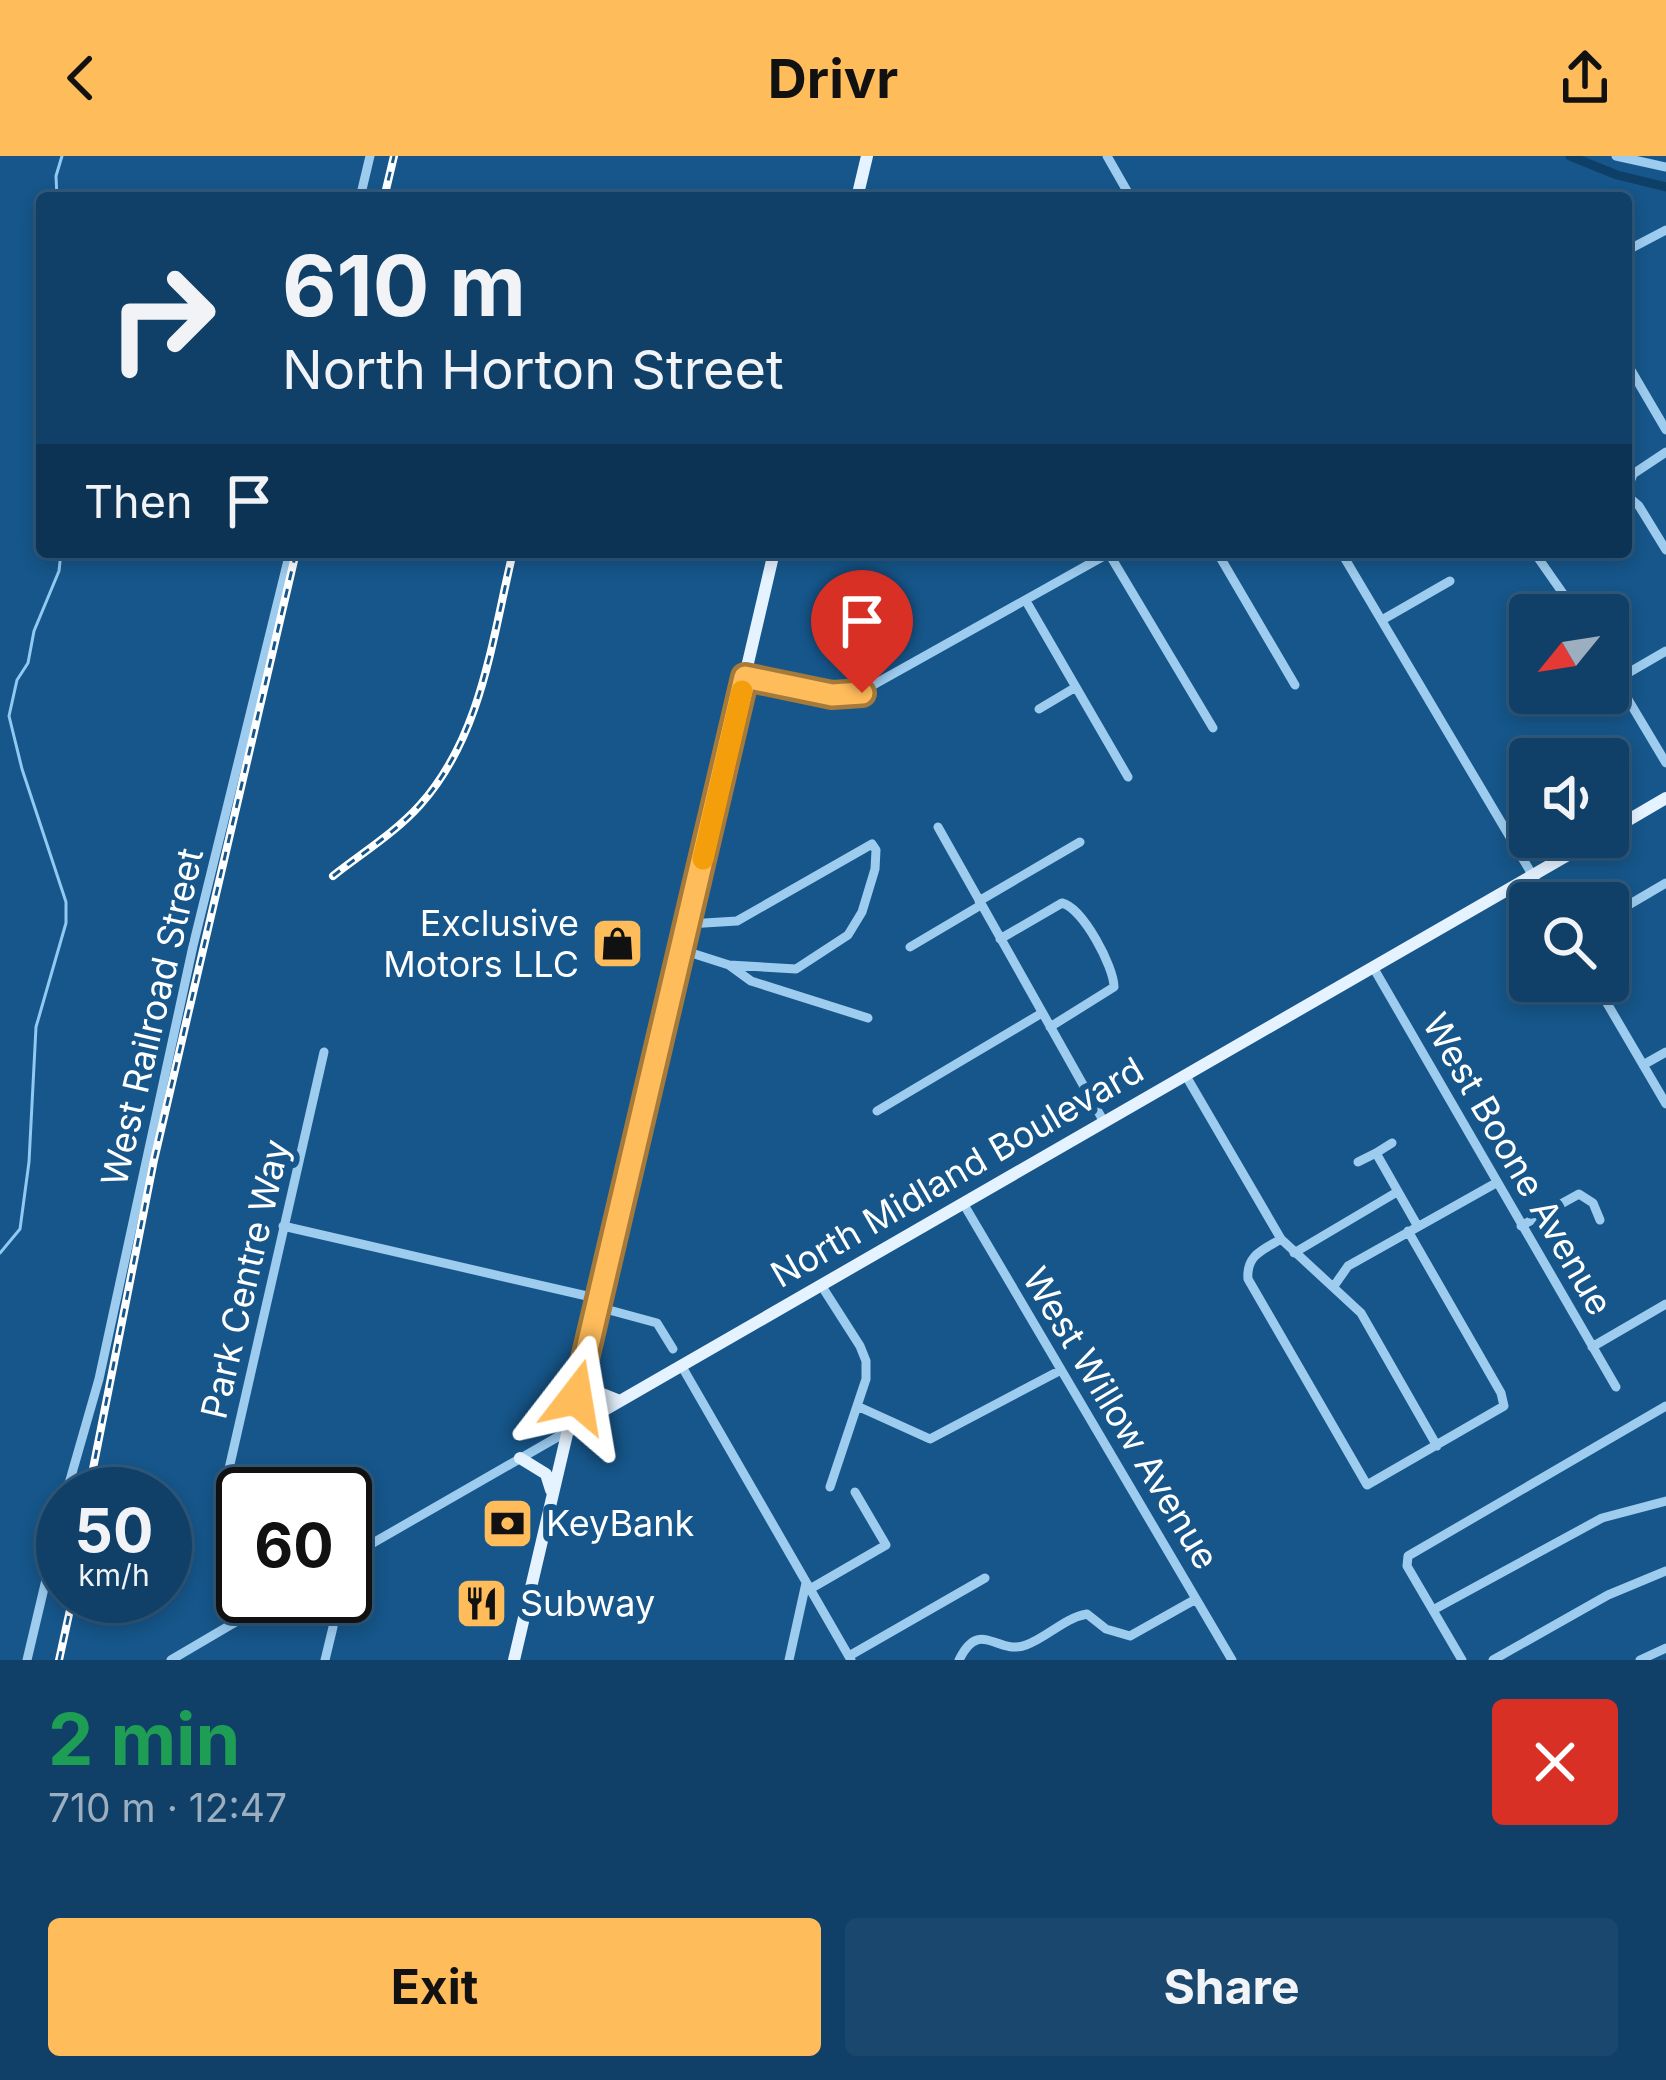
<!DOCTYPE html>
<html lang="en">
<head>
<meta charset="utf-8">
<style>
  body { margin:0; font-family:Inter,sans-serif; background:#19476e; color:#f1f3f6; height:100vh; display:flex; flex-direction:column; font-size:45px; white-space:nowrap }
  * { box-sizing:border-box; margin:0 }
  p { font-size:39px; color:#9cafc0 }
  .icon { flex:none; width:66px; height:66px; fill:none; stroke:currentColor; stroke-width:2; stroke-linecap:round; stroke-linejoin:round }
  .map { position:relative; height:1504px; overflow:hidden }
  .drawer { display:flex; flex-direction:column; background:#104068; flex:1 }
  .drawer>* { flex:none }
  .banner { position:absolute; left:36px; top:36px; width:1596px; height:366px; border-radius:12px; box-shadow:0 6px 18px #0003,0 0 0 3px #30597c; background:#104068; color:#f1f3f6; overflow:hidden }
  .needle { width:78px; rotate:240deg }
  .buttons { position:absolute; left:1509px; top:438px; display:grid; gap:24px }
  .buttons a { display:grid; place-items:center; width:120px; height:120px; border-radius:12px; background:#104068; box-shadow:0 6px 18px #0003,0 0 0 3px #30597c; font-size:60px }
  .speed { position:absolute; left:36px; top:1311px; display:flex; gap:24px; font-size:60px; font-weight:700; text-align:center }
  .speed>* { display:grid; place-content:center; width:156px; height:156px; border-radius:50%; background:#104068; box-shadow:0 6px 18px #0003,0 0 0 3px #30597c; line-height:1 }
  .speed small { font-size:30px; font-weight:400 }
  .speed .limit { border:6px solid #111; border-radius:18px; background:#fff; color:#111 }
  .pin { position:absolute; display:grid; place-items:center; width:102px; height:102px; color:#fff; margin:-123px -51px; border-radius:50% 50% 50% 0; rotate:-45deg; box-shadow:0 0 12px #0007 }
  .pin .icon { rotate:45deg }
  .me { position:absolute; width:132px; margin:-66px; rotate:14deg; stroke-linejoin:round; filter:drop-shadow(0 0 9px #0008) }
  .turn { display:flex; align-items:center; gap:42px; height:252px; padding:0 48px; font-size:54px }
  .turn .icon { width:156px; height:156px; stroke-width:2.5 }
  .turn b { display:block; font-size:84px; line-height:102px }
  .then { display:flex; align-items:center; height:114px; padding:0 48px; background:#0003; gap:24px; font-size:45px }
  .round { display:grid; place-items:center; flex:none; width:126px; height:126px; border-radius:12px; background:#19476e }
  .headline { display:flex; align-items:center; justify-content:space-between; height:204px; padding:0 48px }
  h1 { font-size:72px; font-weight:700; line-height:90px; color:#1e9e55 }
  .button { display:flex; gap:24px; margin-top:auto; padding:24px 48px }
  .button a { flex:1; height:138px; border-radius:12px; background:#ffbc5b; color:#111; font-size:48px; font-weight:700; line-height:138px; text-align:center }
  .button a+a { background:#19476e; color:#f1f3f6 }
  header { display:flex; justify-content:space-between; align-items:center; height:156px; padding:0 48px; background:#ffbc5b; color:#111; font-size:54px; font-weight:700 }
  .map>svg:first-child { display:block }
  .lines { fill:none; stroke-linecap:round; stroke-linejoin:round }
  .stream { stroke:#90c9f2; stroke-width:3 }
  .canal { stroke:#0e3f67; stroke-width:9 }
  .minor { stroke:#9dccef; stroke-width:9 }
  .major { stroke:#e5f2ff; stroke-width:12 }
  .rail-casing { stroke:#fff; stroke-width:8 }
  .rail { stroke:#16568a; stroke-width:3; stroke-dasharray:9; stroke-linecap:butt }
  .route-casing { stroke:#a67a3b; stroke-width:30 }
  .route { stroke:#ffbc5b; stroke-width:21 }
  .slow { stroke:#f59e0b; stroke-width:21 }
  .labels { text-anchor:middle; stroke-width:12; stroke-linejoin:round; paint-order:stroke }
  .poi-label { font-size:36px; fill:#fff; stroke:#16568a; text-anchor:start }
  .street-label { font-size:36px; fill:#fff; stroke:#16568a }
</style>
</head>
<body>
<header><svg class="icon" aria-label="back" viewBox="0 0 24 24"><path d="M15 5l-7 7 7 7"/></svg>Drivr<svg class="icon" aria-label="share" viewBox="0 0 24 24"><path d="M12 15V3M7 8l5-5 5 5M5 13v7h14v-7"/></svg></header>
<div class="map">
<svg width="1666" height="1504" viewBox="0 0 1666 1504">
  <rect width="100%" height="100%" fill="#16568a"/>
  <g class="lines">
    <path class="stream" d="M57 42 56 20 62 0
      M0 1097 20 1073 29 1006 36 871 66 767V746L22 613 9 560 17 524 28 507 34 475 59 415 61 396"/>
    <path class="canal" d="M1570 0 1617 19 1666 31"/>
    <path class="minor" d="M1107 0 1131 42
      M1616 0 1666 11
      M360 42 370 0
      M1626 95 1666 74
      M1628 209 1666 274
      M1626 336 1633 318 1666 296
      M1626 339 1639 350 1666 394
      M1108 396 1213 572
      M1217 396 1295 529
      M1341 396 1549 747
      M1534 396 1578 459
      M1026 445 1128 621
      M1382 464 1450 425
      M1608 510 1666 607
      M745 521 832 539 857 538 1111 396
      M1616 524 1666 495
      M1039 553 1076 531
      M938 671 1104 966
      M979 745 1080 686
      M1608 761 1666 727
      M688 768 737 765 872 688 876 694 875 713 862 756 848 779 796 813 729 809
      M1000 783 1062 747C1083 752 1114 811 1114 831L1050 871
      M910 791 981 749
      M682 794 729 809 751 825 868 862
      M1373 811 1616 1231
      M1594 825 1666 948
      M1643 909 1666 896
      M1186 920 1281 1083 1361 1157 1437 1290
      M877 955 1042 857
      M1392 987 1376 997 1417 1069
      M1358 1006 1376 997
      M963 1047 1232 1504
      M283 1070 587 1140 598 1151 657 1167 673 1193
      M1521 1070 1579 1038 1593 1047 1600 1064
      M1281 1083C1263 1094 1246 1099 1248 1123L1367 1329 1504 1250 1501 1237 1408 1075
      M1294 1097 1397 1036
      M821 1129 860 1190 866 1205V1223L830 1331
      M1334 1130 1348 1110 1496 1027
      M1592 1191 1666 1148
      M681 1209 851 1504
      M857 1250 930 1283 1061 1214
      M66 1338 99 1223 193 790 290 396
      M345 1403 568 1275
      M243 1430 221 1379 223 1339 324 896
      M810 1433 886 1389 855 1336
      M1433 1454 1602 1362 1666 1345
      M849 1500 985 1422
      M27 1504 63 1352
      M171 1504 280 1440
      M325 1504 333 1471 331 1440
      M789 1504 806 1427
      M959 1504C980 1461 997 1500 1026 1489 1048 1481 1064 1462 1087 1458L1106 1473 1130 1480 1196 1443
      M1462 1504 1407 1410 1408 1400 1666 1250
      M1493 1504 1608 1439 1666 1415
      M1640 1504 1666 1492"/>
    <path class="major" d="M857 42 867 0
      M1608 676 1666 642
      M585 1209 600 1237 620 1245
      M568 1275 1599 681
      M520 1302 546 1318 551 1334
      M514 1504 774 396"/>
    <defs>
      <path id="rail" d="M384 42 394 0
        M333 720C362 697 395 677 420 649 482 580 492 483 513 396
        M88 1338 154 1004 296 396
        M59 1504 73 1440"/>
    </defs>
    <use href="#rail" class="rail-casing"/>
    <use href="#rail" class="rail"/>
  </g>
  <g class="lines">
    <defs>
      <path id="route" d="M576 1241 745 521 832 539 862 537"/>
    </defs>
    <use href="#route" class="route-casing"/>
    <use href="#route" class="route"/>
    <path class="slow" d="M703 703 742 535"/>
  </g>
  <defs>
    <symbol id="shop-square" viewBox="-11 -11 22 22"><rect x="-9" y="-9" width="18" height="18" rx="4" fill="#ffbc5b" stroke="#16568a"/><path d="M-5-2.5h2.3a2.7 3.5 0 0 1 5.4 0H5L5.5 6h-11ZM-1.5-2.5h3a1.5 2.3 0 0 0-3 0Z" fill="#111"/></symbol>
    <symbol id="bank-square" viewBox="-11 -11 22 22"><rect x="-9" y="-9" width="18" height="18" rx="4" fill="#ffbc5b" stroke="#16568a"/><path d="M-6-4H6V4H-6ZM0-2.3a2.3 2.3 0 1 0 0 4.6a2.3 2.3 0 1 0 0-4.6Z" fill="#111"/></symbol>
    <symbol id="restaurant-square" viewBox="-11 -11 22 22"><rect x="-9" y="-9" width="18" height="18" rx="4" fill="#ffbc5b" stroke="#16568a"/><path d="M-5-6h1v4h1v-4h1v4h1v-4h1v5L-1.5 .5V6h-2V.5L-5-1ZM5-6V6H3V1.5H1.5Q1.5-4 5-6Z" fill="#111"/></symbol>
  </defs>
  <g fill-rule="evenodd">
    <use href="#shop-square" x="588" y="758" width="59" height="59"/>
    <use href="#bank-square" x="478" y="1338" width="59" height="59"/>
    <use href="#restaurant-square" x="452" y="1418" width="59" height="59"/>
  </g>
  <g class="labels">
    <g class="poi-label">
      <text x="579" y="780" text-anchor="end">Exclusive<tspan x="579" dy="41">Motors LLC</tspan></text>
      <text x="546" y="1380">KeyBank</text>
      <text x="520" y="1460">Subway</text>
    </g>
    <g class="street-label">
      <text transform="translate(152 861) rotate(-77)" y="13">West Railroad Street</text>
      <text transform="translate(1518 1008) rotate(60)" y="13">West Boone Avenue</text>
      <text transform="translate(957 1016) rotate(-30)" y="13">North Midland Boulevard</text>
      <text transform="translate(245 1123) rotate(-77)" y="13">Park Centre Way</text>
      <text transform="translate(1121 1262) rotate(59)" y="13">West Willow Avenue</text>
    </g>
  </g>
</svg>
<div class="buttons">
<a><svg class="needle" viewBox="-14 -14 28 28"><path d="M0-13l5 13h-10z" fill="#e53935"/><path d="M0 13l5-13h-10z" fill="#9cafc0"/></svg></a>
<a><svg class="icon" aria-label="sound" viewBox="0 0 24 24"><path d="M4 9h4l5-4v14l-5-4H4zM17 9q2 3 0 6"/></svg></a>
<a><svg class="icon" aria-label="search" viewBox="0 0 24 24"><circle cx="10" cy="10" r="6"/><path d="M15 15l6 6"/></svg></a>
</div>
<div class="speed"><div>50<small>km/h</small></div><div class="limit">60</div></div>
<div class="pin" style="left:862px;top:537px;background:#d93025"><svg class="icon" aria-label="arrive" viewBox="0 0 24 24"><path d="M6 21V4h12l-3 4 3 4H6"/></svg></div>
<svg class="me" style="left:576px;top:1241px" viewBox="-20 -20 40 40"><path d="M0-17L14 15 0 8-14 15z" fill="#ffbc5b" stroke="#fff" stroke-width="4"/></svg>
<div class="banner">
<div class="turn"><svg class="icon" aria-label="right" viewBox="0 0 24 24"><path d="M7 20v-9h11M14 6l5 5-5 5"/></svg><div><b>610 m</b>North Horton Street</div></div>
<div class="then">Then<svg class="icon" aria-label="arrive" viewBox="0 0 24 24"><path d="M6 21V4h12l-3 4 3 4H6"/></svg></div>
</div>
</div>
<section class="drawer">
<div class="headline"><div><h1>2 min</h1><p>710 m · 12:47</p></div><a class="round" style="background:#d93025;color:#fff"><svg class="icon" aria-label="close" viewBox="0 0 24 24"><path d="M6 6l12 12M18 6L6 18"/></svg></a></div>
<div class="button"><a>Exit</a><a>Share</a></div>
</section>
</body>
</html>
